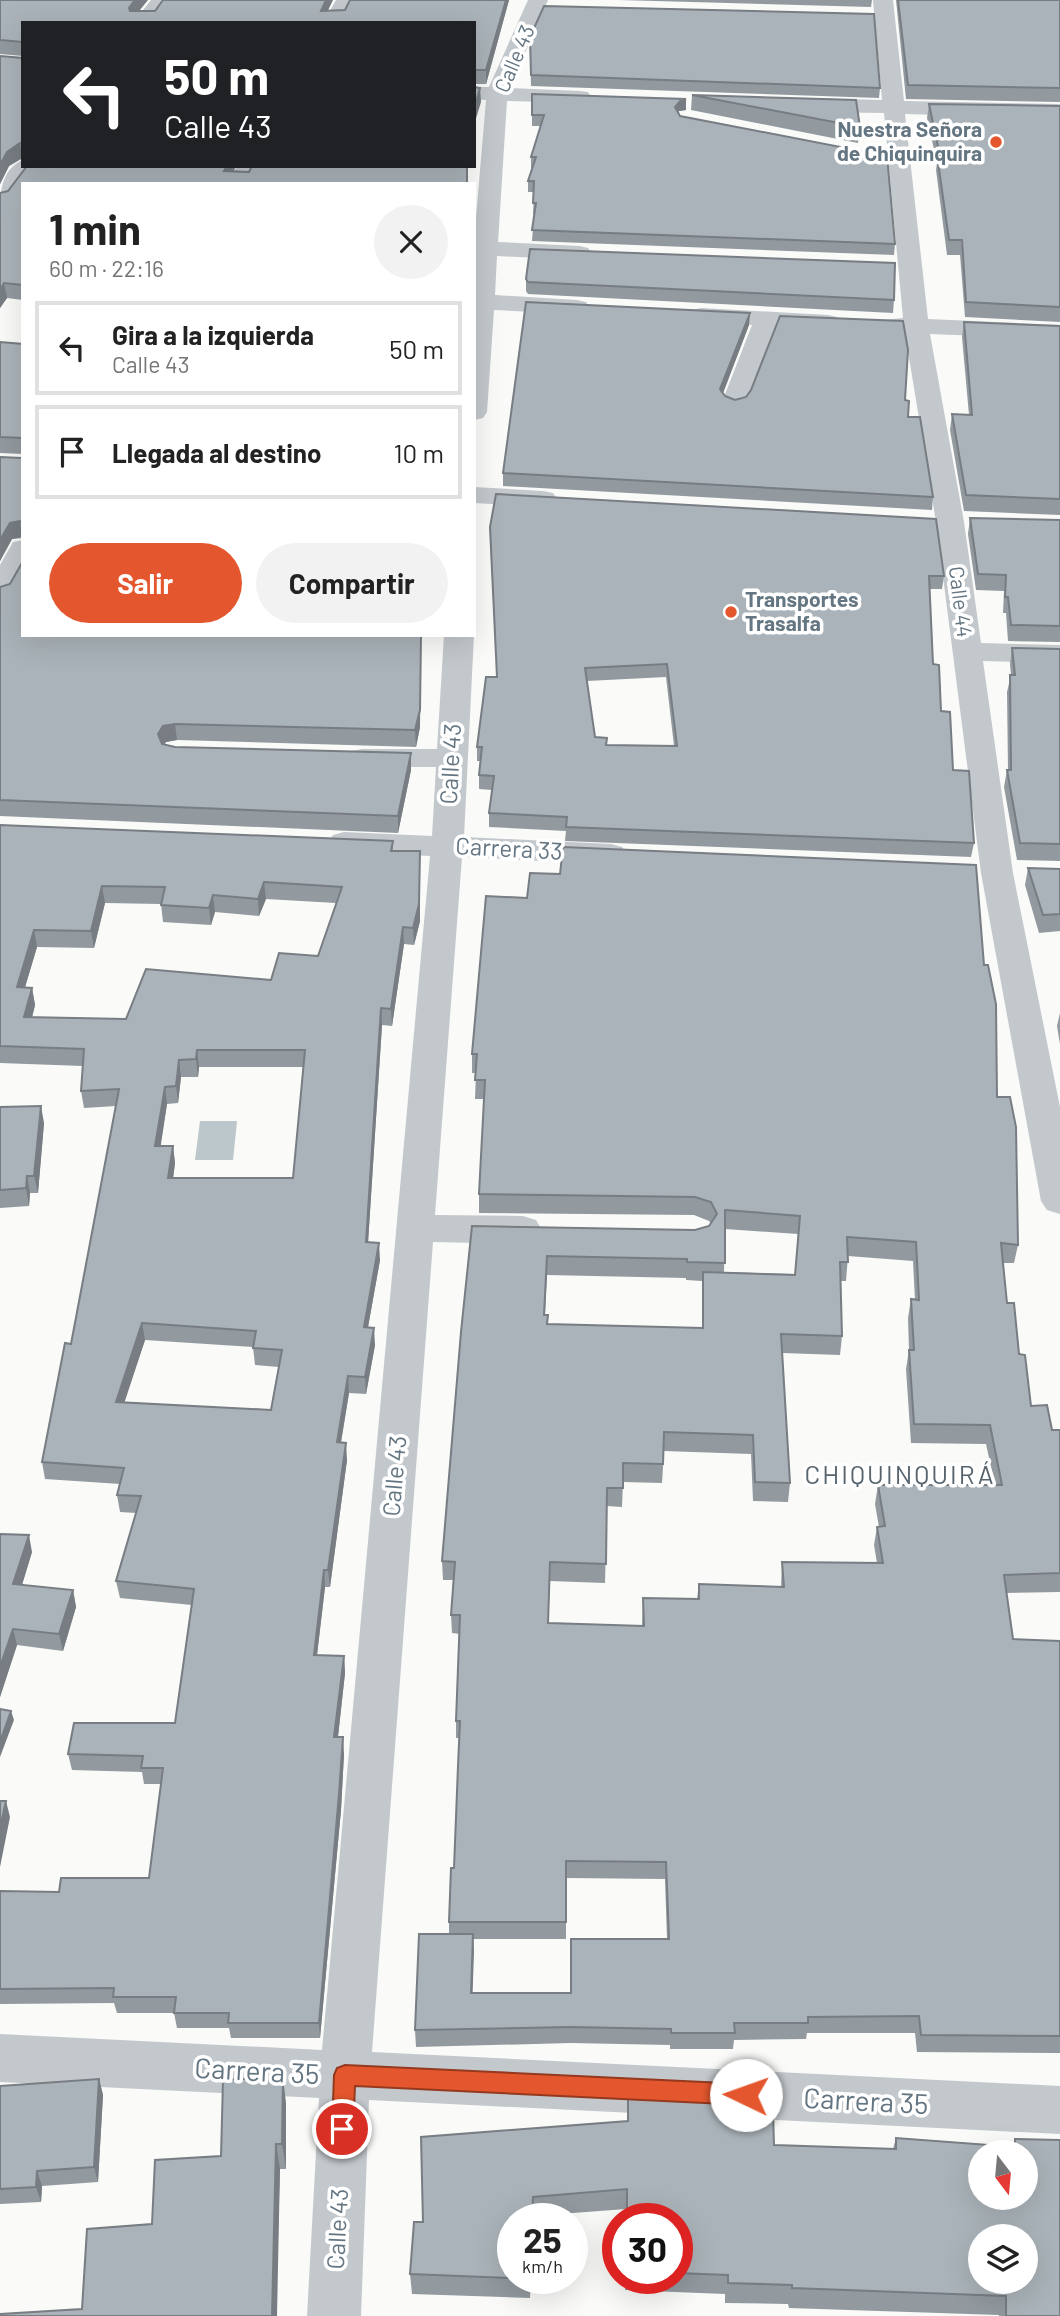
<!DOCTYPE html>
<html lang="es">
<head>
<meta charset="utf-8">
<style>
  body { margin:0; font-family:Barlow,sans-serif; background:#f2f2f2; color:#222; height:100vh; display:flex; flex-direction:column; font-size:26px; white-space:nowrap }
  * { box-sizing:border-box; margin:0 }
  p { font-size:23px; color:#767676 }
  .icon { flex:none; width:38px; height:38px; fill:none; stroke:currentColor; stroke-width:2; stroke-linecap:round; stroke-linejoin:round }
  .map { position:relative; flex:1; overflow:hidden }
  .drawer { position:absolute; left:21px; top:182px; width:455px; height:455px; display:flex; flex-direction:column; background:#fff; border-radius:0px; box-shadow:0 7px 28px #0002 }
  .drawer>* { flex:none }
  .hud { position:absolute; left:21px; top:21px; width:455px; height:147px; border-radius:0px; box-shadow:0 7px 28px #0002; background:#202124; color:#fff; overflow:hidden }
  .needle { width:46px; rotate:164deg }
  .buttons { position:absolute; left:968px; top:2140px; display:grid; gap:14px }
  .buttons a { display:grid; place-items:center; width:70px; height:70px; border-radius:50%; background:#fff; box-shadow:0 7px 28px #0002; font-size:35px }
  .speed { position:absolute; left:497px; top:2203px; display:flex; gap:14px; font-size:35px; font-weight:700; text-align:center }
  .speed>* { display:grid; place-content:center; width:91px; height:91px; border-radius:50%; background:#fff; box-shadow:0 7px 28px #0002; line-height:1 }
  .speed small { font-size:18px; font-weight:400 }
  .speed .limit { border:10px solid #d22; background:#fff; color:#111 }
  .pin { position:absolute; display:grid; place-items:center; width:60px; height:60px; color:#fff; margin:-30px; border:4px solid #fff; border-radius:50%; box-shadow:0 2px 7px #0007 }
  .me { position:absolute; width:77px; margin:-38px; rotate:273deg; stroke-linejoin:round; filter:drop-shadow(0 0 5px #0008) }
  .turn { display:flex; align-items:center; gap:24px; height:147px; padding:0 28px; font-size:32px }
  .turn .icon { width:91px; height:91px; stroke-width:2.5 }
  .turn b { display:block; font-size:49px; line-height:60px }
  .round { display:grid; place-items:center; flex:none; width:74px; height:74px; border-radius:37px; background:#f2f2f2 }
  .head { display:flex; align-items:center; justify-content:space-between; height:119px; padding:0 28px }
  h1 { font-size:42px; font-weight:700; line-height:52px }
  .action { display:flex; gap:14px; margin-top:auto; padding:14px 28px }
  .action a { flex:1; height:80px; border-radius:42px; background:#e4572e; color:#fff; font-size:28px; font-weight:700; line-height:80px; text-align:center }
  .action a+a { background:#f2f2f2; color:#222 }
  ul { padding:0; list-style:none }
  li { display:flex; align-items:center; gap:21px; height:94px; margin:0 14px 10px; padding:0 14px; border:4px solid #e0e0e0; border-radius:0px }
  li div { flex:1 }
  li b { display:block; font-size:26px }
  li em { font-style:normal }
  .map>svg:first-child { display:block }
  .water { fill:#bbc7cb }
  .lines { fill:none; stroke-linecap:round; stroke-linejoin:round }
  .minor { fill:#c3c8cc; fill-rule:evenodd }
  .wall { fill:#929a9f; fill-rule:evenodd }
  .shaded-wall { fill:#777d82 }
  .building { fill:#aab3b9; stroke:#777d82; stroke-width:2; fill-rule:evenodd }
  .route { fill:#e4572e; stroke:#94391e; stroke-width:2 }
  .poi-dot { fill:#e4572e; stroke:#fff; stroke-width:2.5 }
  .labels { text-anchor:middle; stroke-width:7; stroke-linejoin:round; paint-order:stroke }
  .far-street-label { font-size:21px; fill:#657683; stroke:#fff }
  .far-poi-label { font-size:21px; font-weight:bold; fill:#657683; stroke:#fff; text-anchor:end }
  .street-label { font-size:24px; fill:#657683; stroke:#fff }
  .neighbourhood-label { font-size:26px; letter-spacing:2px; fill:#57646e; stroke:#fff }
  .near-street-label { font-size:28px; fill:#657683; stroke:#fff }
</style>
</head>
<body>
<div class="map">
<svg width="1060" height="2316" viewBox="0 0 1060 2316">
  <rect width="100%" height="100%" fill="#fafaf8"/>
  <path class="water" d="M200 1121H237L233 1160H195Z"/>
  <g class="lines">
    <path class="minor" d="M151 0H172L154 23H133Z
      M336 0H356L343 23H323Z
      M528 0H548L510 88 580 91 588 92 591 97 588 102 580 103 507 101 498 242 580 246 588 248 592 253 588 258 580 260 497 256 495 295 577 300 586 302 589 307 586 312 577 314 494 310 487 412 483 418 474 420V241L486 100 474 99V87H489Z
      M873 0H893L904 101 1060 104V118L905 114 928 319 1060 325V339L930 334 964 522 981 643 1060 645V663L983 661 1013 873 1060 1107V1214L1047 1210 1041 1201 981 873 936 522 905 333 884 330 881 325 884 320 903 318 884 113 806 112 798 110 795 105 798 100 806 98 882 100Z
      M23 160V166H37L8 204 0 206C0 188 4 168 23 160Z
      M237 166H259L250 184H227Z
      M701 308 828 315 837 317 840 322 837 327 828 329 776 327 748 402 744 407 735 410 726 407 722 402 752 325 692 320 689 315 692 310Z
      M474 487 543 491 553 493 557 499 553 505 543 507 474 503Z
      M23 540V576L10 599 0 602V565L13 542Z
      M444 635H474L464 837 611 844 622 847 627 854 622 861 611 864 462 857 435 1215 523 1216 536 1220 542 1230 536 1240 523 1244 433 1242 372 2052 1060 2086V2134L369 2100 361 2316H307L319 2098 0 2082V2034L322 2050 430 856 344 852 333 849 328 842 333 835 344 832 432 836 436 767H362L351 765 346 758 351 751 362 749H437Z"/>
  </g>
  <path class="wall" d="M0 0 139 11H328L509 0 486 84H474V23L23 56 0 54Z
    M619 0H872L871 7Z
    M896 0H1060V102L906 99Z
    M530 37 880 88 879 98 531 86Z
    M0 56 23 58V158L9 166 0 184Z
    M532 94 686 99V110L679 111 678 113 680 116 895 244 894 255 532 241 534 214H533L534 192H528V181L532 168H531V157L541 126H532Z
    M692 95 860 127 858 143 691 110Z
    M929 104 1060 106V322L965 317 960 255H947L936 170 937 163 927 118Z
    M27 166H236L233 172H249L252 166H467L468 184H23V300L7 298 0 308V193L8 191Z
    M526 279 894 300 893 313 528 294 526 291Z
    M964 322 1060 326V515L964 511 950 430 952 414 969 415 962 337Z
    M749 325 723 393 725 396 735 400H905L908 417 933 497 932 510 503 486V473Z
    M0 342 23 344V538L12 539 0 561V457L22 458V454L0 453Z
    M970 518 1060 520V642L1008 641 1006 613H1003L1004 591 976 590 968 534Z
    M490 540 944 576 942 589H930L933 664 941 711 953 770 974 843 971 857 565 841 566 831 489 827V813L492 790 479 789V775L481 761H477V747L497 677ZM666 677 674 746 607 745 595 737 587 681Z
    M0 587 420 727 416 747 177 740 166 742 164 744 175 747 411 753V770L398 833 0 816Z
    M1012 648 1060 649V861L1017 860 1004 787 1007 770H1008L1007 692 1011 675 1010 664Z
    M0 825 393 841V851L420 868V921L414 945 404 944 392 1026 382 1025 368 1242 380 1260 368 1327 375 1345 366 1394 349 1393 341 1443 347 1460 330 1587H325L317 1655 344 1656 345 1673 338 1737 344 1754 341 1810 320 2038H231L229 2028H177L174 2013H117L114 2003 0 2004V1891L59 1892 149 1878 161 1784H144L142 1772 72 1770 68 1754 175 1723 192 1605 120 1598 116 1581 136 1513 120 1512 117 1495 120 1484 45 1479 42 1462 71 1344 116 1106 84 1108 81 1091 83 1066 0 1063ZM266 899 336 903 318 956 271 980 126 1019 32 1017 35 1005 32 988 25 987 37 947 94 948 105 903 161 904 163 922 211 925 215 912 259 916ZM199 1067H303L293 1178H173L175 1163 173 1146H160L167 1104 178 1103 181 1077H198ZM145 1340 253 1347 255 1365 279 1367 271 1410 124 1402Z
    M1028 868 1060 869V931L1039 933 1025 885Z
    M984 965 997 1097 1018 1245 1014 1263H1003L1007 1303 1031 1406 1052 1430H1060V1592L1006 1593 1013 1639 1060 1641V2053L917 2052 915 2033H807L806 2039 734 2040 733 2049H670V2045L571 2043 416 2047 415 2030 449 1934V1922L454 1868 459 1738H456V1721L460 1634 452 1633 451 1615 453 1580H443L442 1561 472 1226 695 1230 709 1226 711 1223 709 1221 694 1215 479 1213V1194L484 1099H475L476 1073H472V1054ZM725 1229 798 1234 795 1274 724 1272ZM848 1256 913 1261 915 1300 911 1299 908 1318 909 1350 906 1369 911 1443 986 1444 995 1485H878L875 1504 879 1527H877L874 1545 877 1563 782 1562 781 1587 699 1584 697 1599 643 1598 642 1626 548 1623 550 1581 605 1583 607 1506 622 1507 623 1482 662 1483 664 1451 751 1454 753 1501 788 1502 790 1483 782 1353 840 1355 842 1336 841 1281H846ZM547 1275 686 1278V1280L702 1281V1328L548 1324 545 1315ZM566 1878 665 1879 667 1939 570 1993H472L473 1939H566Z
    M1060 1013V1044L1057 1026Z
    M0 1107 44 1123 38 1193H30L29 1206 0 1208Z
    M0 1534 32 1552 22 1585 73 1590 76 1607 63 1651 17 1645 0 1697Z
    M99 2079 103 2095 98 2182 42 2186 41 2202 0 2204V2086Z
    M628 2095 721 2110 774 2145 893 2149 896 2138 1012 2146 1015 2139 1060 2316H999V2315L789 2308 788 2304 725 2303V2294L625 2290V2278H677V2219H626V2209L533 2216 513 2278H531L530 2298 412 2294 410 2274 423 2222 627 2121Z
    M286 2103V2169H280L278 2234 82 2309 152 2224 221 2156Z"/>
  <path class="shaded-wall" d="M135 0H148L131 21 129 8Z
    M326 0H333L322 23 321 11Z
    M506 0H509L486 84V70Z
    M480 88 481 102 474 125V110Z
    M686 99V110L679 111 675 118V107L680 101Z
    M20 143 22 158 9 166 0 184V165L7 152Z
    M227 166H236L227 184 224 171Z
    M4 283 7 298 0 308V290Z
    M750 313 749 325 720 401V389Z
    M20 521 22 537 12 539 0 561V540L10 523Z
    M421 635 420 727 416 747 415 730Z
    M175 724 177 740 166 742 160 751 158 734 163 726Z
    M411 753V770L398 833V816Z
    M420 851V921L414 945 413 928Z
    M264 882 266 899 259 916 258 899Z
    M102 886 105 903 94 948 91 931Z
    M213 895 215 912 211 925 209 908Z
    M403 927 404 944 392 1026 391 1009Z
    M34 930 37 947 20 1004 17 987Z
    M32 988 35 1005 28 1034 24 1017Z
    M381 1008 382 1025 367 1259 366 1242Z
    M197 1050 199 1067 198 1077 196 1059Z
    M179 1060 181 1077 178 1103 176 1086Z
    M165 1087 167 1104 158 1164 155 1146Z
    M41 1106 44 1123 38 1193 34 1176Z
    M173 1146 175 1163 171 1195 168 1178Z
    M27 1176 30 1193 29 1206 26 1188Z
    M379 1243 380 1260 365 1344 364 1327Z
    M142 1323 145 1340 119 1419 116 1402Z
    M374 1328 375 1345 366 1394 365 1377Z
    M348 1376 349 1393 338 1459 337 1442Z
    M346 1443 347 1460 330 1587 328 1570Z
    M29 1535 32 1552 17 1601 13 1584Z
    M324 1570 325 1587 315 1672 314 1655Z
    M73 1590 76 1607 63 1651 59 1634Z
    M13 1629 17 1645 0 1697V1667Z
    M344 1656 345 1673 336 1754 334 1737Z
    M11 1711 14 1720 0 1757V1742Z
    M343 1737 344 1754 341 1810 320 2038 319 2023Z
    M6 1801 10 1817 0 1867V1828Z
    M473 1934 474 1951 472 2010 471 1993Z
    M283 2077 286 2103V2169L282 2144Z
    M99 2079 103 2095 98 2182 94 2167Z
    M276 2144 280 2169 277 2316H272Z
    M37 2171 42 2186 41 2202 36 2187Z"/>
  <path class="building" d="M0 0H135L129 8 130 11H155L163 0H326L321 11 345 10 350 0H506L486 70H474V23H23V42L0 40Z
    M898 0H1060V88L908 85Z
    M544 6 874 14 880 88 531 75 530 37Z
    M0 56 23 58V144L20 143 7 152 0 165Z
    M474 87 480 88 474 110Z
    M532 94 686 99 680 101 675 107 680 116 887 156 895 244 532 230 536 203H533L534 181H528L536 157H531L544 115H532Z
    M692 95 856 100 860 127Z
    M929 104 1060 106V307L966 302 962 240H949L937 155 940 156Z
    M27 166H227L224 171 249 172 252 166H467V184H23V285L4 283 0 290V193L8 191Z
    M530 249 895 263 894 300 528 282 526 279Z
    M526 302 750 313 720 389 725 396 735 400 746 397 751 390 780 316 903 321 908 350 905 400 909 401 908 417H920L933 497 503 473Z
    M964 322 1060 326V499L966 495 952 414 972 415Z
    M0 342 23 344V524L20 521 10 523 0 540V457L22 458V438L0 437Z
    M496 494 936 519 944 576H929L933 664 939 665 941 711 950 712 953 770 969 771 974 843 566 827 567 817 489 813 494 776 479 775 482 747H477L486 677H497L490 527ZM667 664 677 746 606 745 607 738 595 737 585 668Z
    M970 518 1060 520V626L1011 625 1008 597H1005L1006 575 978 574Z
    M23 554V635H421L420 710 415 730 175 724 163 726 158 734 162 744 175 747 411 753 398 816 0 800V587L10 584 23 561Z
    M1012 648 1060 649V844L1020 843 1007 770H1011L1010 675H1015Z
    M0 825 393 841 391 851H420L419 904 413 928 403 927 391 1009 381 1008 366 1242 379 1243 364 1327 374 1328 365 1377 348 1376 337 1442 346 1443 328 1570H324L314 1655 344 1656 334 1737H343L339 1794 319 2023H228L229 2013H174L176 1997H113L114 1988 0 1989V1891L59 1892 61 1878H149L163 1768H141L143 1756 68 1754 74 1723H175L194 1589 116 1581 141 1496 117 1495 124 1468 42 1462 65 1343 71 1344 119 1089 81 1091 84 1049 0 1046ZM264 882 342 887 318 956 279 953 271 980 146 969 126 1019 24 1017 32 988 17 987 34 930 91 931 102 886 165 887 161 905 209 908 213 895 258 899ZM197 1050H305L293 1178H168L173 1146H155L165 1087 176 1086 179 1060 196 1059ZM142 1323 256 1331 253 1348 282 1350 271 1410 116 1402Z
    M563 847 976 865 984 965H988L996 1004 997 1097H1010L1016 1127 1018 1245 1001 1243 1007 1303H1014L1019 1354 1025 1355 1031 1406 1047 1405 1052 1430H1060V1573L1004 1575 1013 1639 1060 1641V2036L921 2035 919 2016 808 2017V2023H734L735 2033H671V2029L571 2027 415 2030 419 1934H473L471 1993H571V1939H669L666 1862 566 1861V1922H449L451 1868H454L458 1766 460 1721H456L460 1615H451L455 1562 442 1561 461 1332 472 1226 695 1230 709 1226 717 1214 711 1202 695 1197 479 1194 485 1080H475L477 1054H472L486 896 527 898 530 873 560 874ZM725 1210 800 1216 795 1275 703 1272V1328L547 1324 548 1315H544L547 1256 687 1259V1262L725 1263ZM847 1237 916 1242 919 1300 911 1299 914 1350H909L914 1424 990 1425 1002 1485H878L885 1526 877 1527 883 1563 782 1562 784 1587 699 1584V1599L643 1598 644 1626 548 1623 550 1562 606 1564 607 1488H623V1463L663 1464 664 1432 753 1435 755 1482 790 1483 781 1334 842 1336 840 1262H848Z
    M1028 868 1060 869V914L1043 915Z
    M41 1106 34 1176H27L26 1188 0 1190V1107Z
    M0 1534 29 1535 13 1584 73 1590 59 1634 13 1629 0 1667Z
    M0 1709 11 1711 0 1742Z
    M0 1801H6L0 1828Z
    M283 2077 282 2144H276L272 2316H0V2314L82 2309 87 2229 152 2224 155 2160 221 2156 223 2080Z
    M99 2079 94 2167 37 2171 36 2187 0 2189V2086Z
    M628 2095 721 2099V2110L773 2112 774 2145 896 2149V2138L1015 2147V2139L1060 2140V2316H1006V2296L792 2288V2285L728 2283V2275L677 2273V2219H627V2189L533 2197 532 2219H513V2278L410 2274 414 2222H423L421 2137 628 2121ZM980 2152H1026V2198H980ZM980 2236H1026V2282H980Z"/>
  <path class="route" d="M345 2065 746 2084 754 2087 757 2095 754 2102 746 2105 355 2086 353 2129 350 2136 342 2139 335 2136 332 2129 334 2075 337 2068Z"/>
  <g class="poi-dot">
    <circle cx="996" cy="142" r="7"/>
    <circle cx="731" cy="612" r="7"/>
  </g>
  <g class="labels">
    <g class="far-street-label">
      <text transform="translate(515 59) rotate(-67)" y="7">Calle 43</text>
      <text transform="translate(960 602) rotate(83)" y="7">Calle 44</text>
    </g>
    <g class="far-poi-label">
      <text x="982" y="137">Nuestra Señora<tspan x="982" dy="24">de Chiquinquira</tspan></text>
      <text x="745" y="607" text-anchor="start">Transportes<tspan x="745" dy="24">Trasalfa</tspan></text>
    </g>
    <g class="street-label">
      <text transform="translate(451 764) rotate(-87)" y="8">Calle 43</text>
      <text transform="translate(509 849) rotate(3)" y="8">Carrera 33</text>
      <text transform="translate(395 1476) rotate(-85)" y="8">Calle 43</text>
      <text transform="translate(338 2229) rotate(-87)" y="8">Calle 43</text>
    </g>
    <g class="neighbourhood-label">
      <text x="900" y="1484">CHIQUINQUIRÁ</text>
    </g>
    <g class="near-street-label">
      <text transform="translate(257 2071) rotate(3)" y="10">Carrera 35</text>
      <text transform="translate(866 2101) rotate(3)" y="10">Carrera 35</text>
    </g>
  </g>
</svg>
<div class="buttons">
<a><svg class="needle" viewBox="-14 -14 28 28"><path d="M0-13l5 13h-10z" fill="#e53935"/><path d="M0 13l5-13h-10z" fill="#767676"/></svg></a>
<a><svg class="icon" aria-label="layers" viewBox="0 0 24 24"><path d="M12 4l9 5-9 5-9-5zM3 14l9 5 9-5"/></svg></a>
</div>
<div class="speed"><div>25<small>km/h</small></div><div class="limit">30</div></div>
<div class="pin" style="left:342px;top:2129px;background:#d93025"><svg class="icon" aria-label="arrive" viewBox="0 0 24 24"><path d="M6 21V4h12l-3 4 3 4H6"/></svg></div>
<svg class="me" style="left:746px;top:2095px" viewBox="-20 -20 40 40"><circle r="19" fill="#fff"/><path d="M0-13L10 11 0 6-10 11z" fill="#e4572e"/></svg>
<div class="hud">
<div class="turn"><svg class="icon" aria-label="left" viewBox="0 0 24 24"><path d="M17 20v-9H6M10 6l-5 5 5 5"/></svg><div><b>50 m</b>Calle 43</div></div>
</div>
<section class="drawer">
<div class="head"><div><h1>1 min</h1><p>60 m · 22:16</p></div><a class="round"><svg class="icon" aria-label="close" viewBox="0 0 24 24"><path d="M6 6l12 12M18 6L6 18"/></svg></a></div>
<ul>
<li><svg class="icon" aria-label="left" viewBox="0 0 24 24"><path d="M17 20v-9H6M10 6l-5 5 5 5"/></svg><div><b>Gira a la izquierda</b><p>Calle 43</p></div><em>50 m</em></li>
<li><svg class="icon" aria-label="arrive" viewBox="0 0 24 24"><path d="M6 21V4h12l-3 4 3 4H6"/></svg><div><b>Llegada al destino</b></div><em>10 m</em></li>
</ul>
<div class="action"><a>Salir</a><a>Compartir</a></div>
</section>
</div>
</body>
</html>
